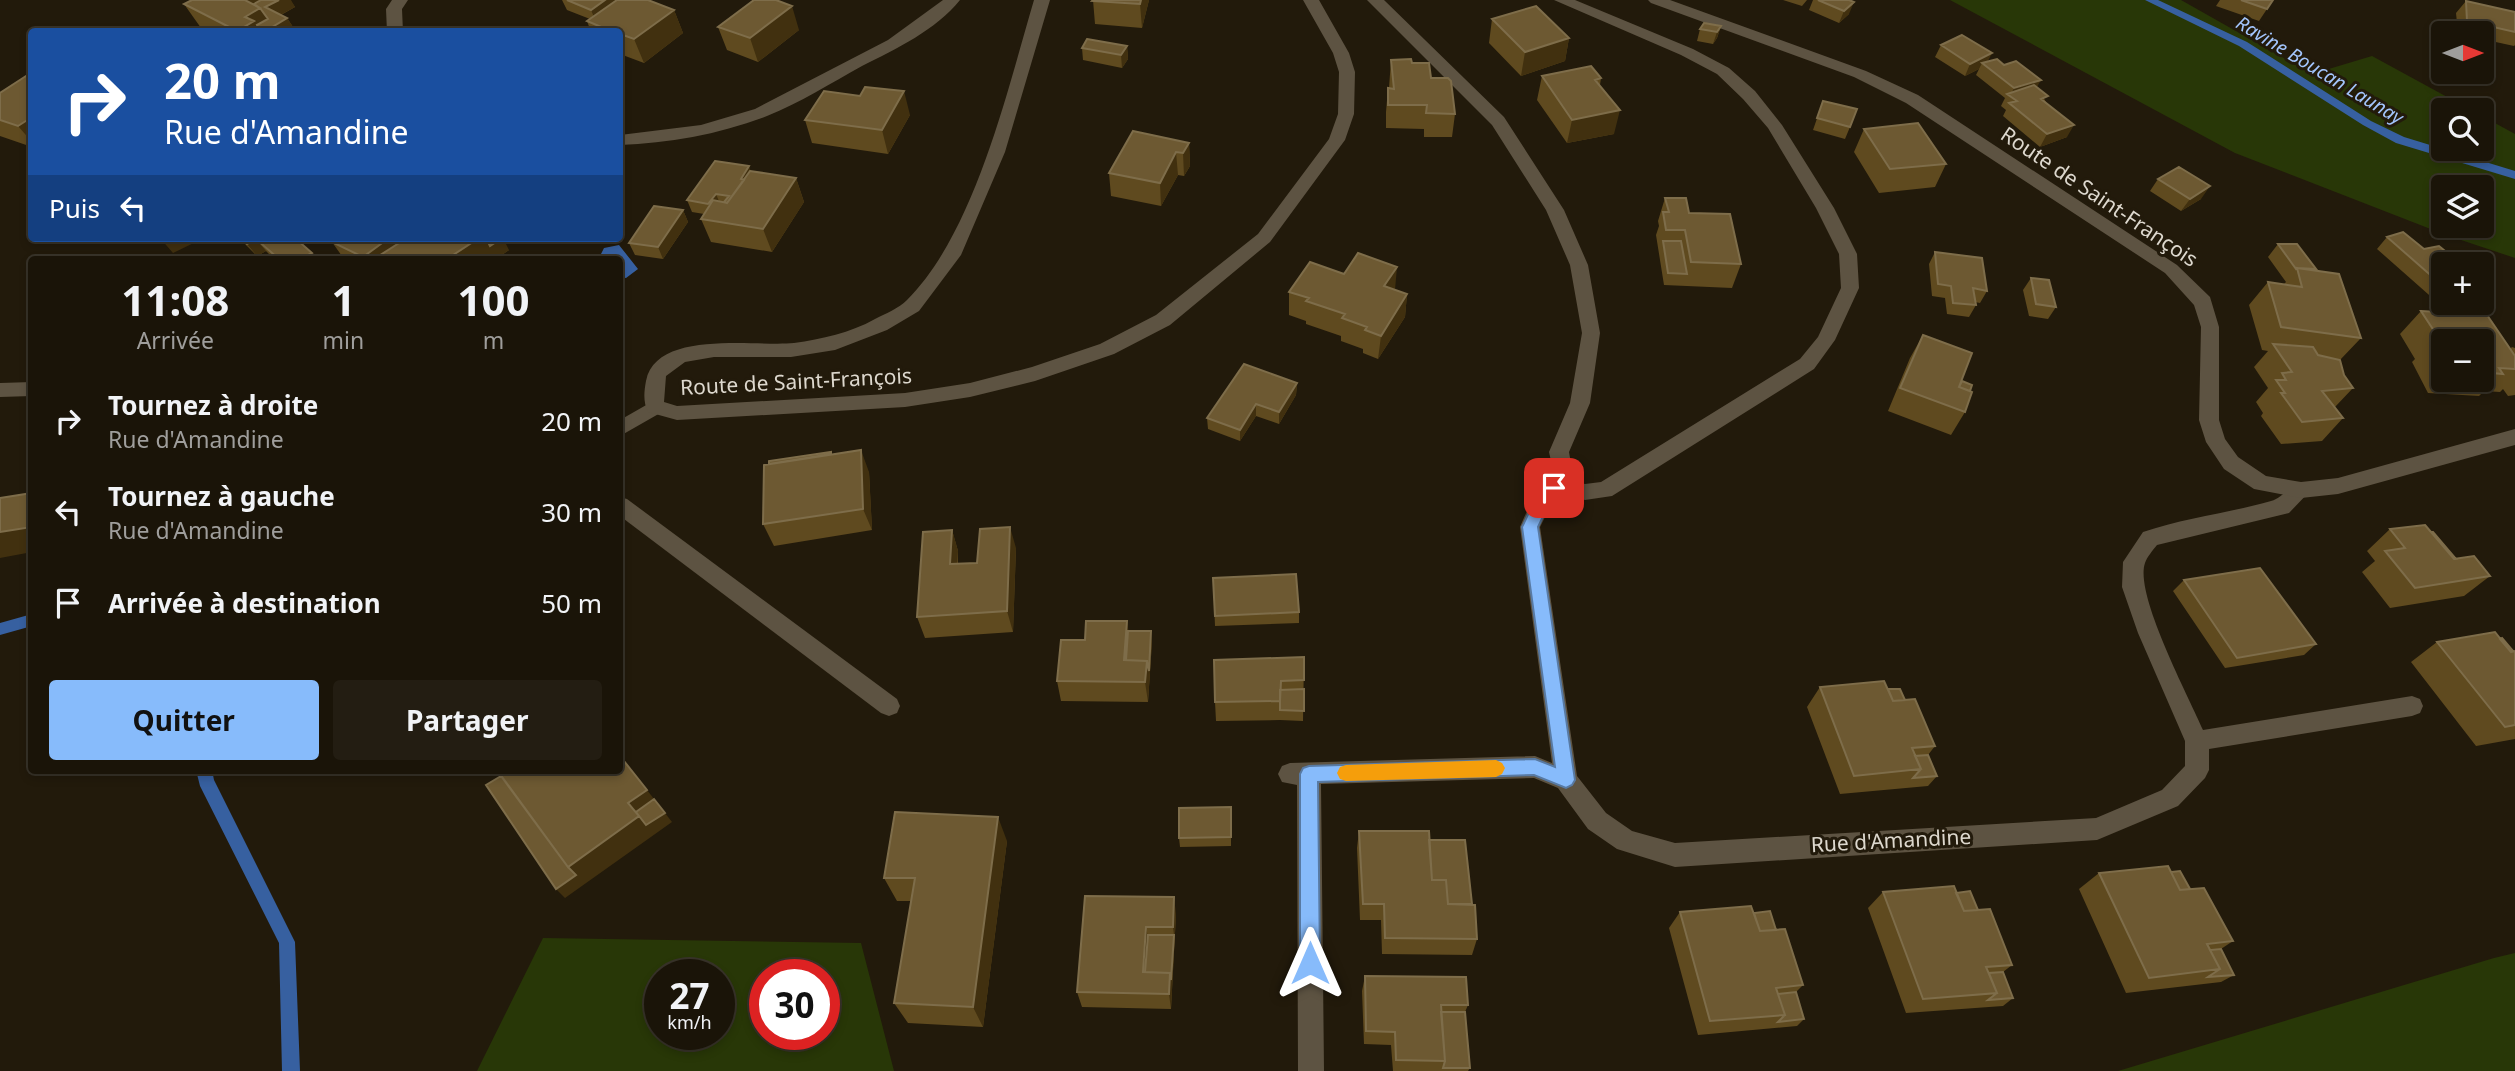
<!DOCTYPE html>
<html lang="fr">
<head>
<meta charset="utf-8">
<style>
  body { margin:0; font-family:"Noto Sans",sans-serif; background:#231d12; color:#f1f3f6; height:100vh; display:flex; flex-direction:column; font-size:26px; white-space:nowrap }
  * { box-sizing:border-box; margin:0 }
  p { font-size:23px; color:#9f9e9c }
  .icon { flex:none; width:38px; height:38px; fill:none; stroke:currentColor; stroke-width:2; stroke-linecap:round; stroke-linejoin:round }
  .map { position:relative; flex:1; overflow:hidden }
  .details { position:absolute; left:28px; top:256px; width:595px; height:518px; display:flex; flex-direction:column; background:#1a1408; border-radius:7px; box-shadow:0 4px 10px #0003,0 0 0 2px #383329 }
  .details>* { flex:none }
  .guide { position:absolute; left:28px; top:28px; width:595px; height:214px; border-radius:7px; box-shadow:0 4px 10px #0003,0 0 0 2px #383329; background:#1a4fa0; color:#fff; overflow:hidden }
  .needle { width:46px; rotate:90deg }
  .fabs { position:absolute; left:2431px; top:21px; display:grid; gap:14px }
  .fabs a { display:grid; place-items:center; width:63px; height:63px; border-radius:7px; background:#1a1408; box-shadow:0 4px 10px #0003,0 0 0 2px #383329; font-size:35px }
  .speed { position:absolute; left:644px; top:959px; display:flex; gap:14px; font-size:35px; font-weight:700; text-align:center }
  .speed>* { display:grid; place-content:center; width:91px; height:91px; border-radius:50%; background:#1a1408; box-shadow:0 4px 10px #0003,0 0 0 2px #383329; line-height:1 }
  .speed small { font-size:18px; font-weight:400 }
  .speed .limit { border:10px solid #d22; background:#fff; color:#111 }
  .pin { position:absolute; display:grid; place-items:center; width:60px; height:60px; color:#fff; margin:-30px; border-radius:14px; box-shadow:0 4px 10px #0006 }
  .me { position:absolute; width:77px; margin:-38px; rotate:0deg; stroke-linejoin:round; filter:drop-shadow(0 0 5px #0008) }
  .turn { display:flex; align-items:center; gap:24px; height:147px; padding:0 21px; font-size:32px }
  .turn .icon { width:91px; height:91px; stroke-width:2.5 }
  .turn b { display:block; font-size:49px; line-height:60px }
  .then { display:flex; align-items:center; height:66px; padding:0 21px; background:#0003; gap:14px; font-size:26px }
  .eta { display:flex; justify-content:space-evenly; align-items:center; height:119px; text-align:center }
  .eta b { font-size:42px; font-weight:700; line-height:49px }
  .primary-button { display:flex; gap:14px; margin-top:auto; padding:14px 21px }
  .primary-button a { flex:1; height:80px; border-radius:7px; background:#87bbfb; color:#111; font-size:28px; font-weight:700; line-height:80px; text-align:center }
  .primary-button a+a { background:#231d12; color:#f1f3f6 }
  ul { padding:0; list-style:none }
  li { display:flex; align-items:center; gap:21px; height:91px; padding:0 21px }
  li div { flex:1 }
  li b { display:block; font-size:26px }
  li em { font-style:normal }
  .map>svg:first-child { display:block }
  .green { fill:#283707; fill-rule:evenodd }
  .water { fill:#3760a0 }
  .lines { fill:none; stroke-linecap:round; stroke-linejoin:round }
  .stream { fill:#3760a0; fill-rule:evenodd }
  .lane { fill:#5d5342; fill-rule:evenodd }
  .street { fill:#5d5342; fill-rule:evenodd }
  .secondary { fill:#5d5342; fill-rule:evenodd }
  .wall { fill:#5f4a1f; fill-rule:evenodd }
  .shaded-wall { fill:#41300f }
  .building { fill:#6d5932; stroke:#7e6d4a; stroke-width:2 }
  .route { fill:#87bbfb; stroke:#587aa3; stroke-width:2 }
  .slow { fill:#f59e0b }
  .labels { text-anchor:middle; stroke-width:6; stroke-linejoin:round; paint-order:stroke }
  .far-water-label { font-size:19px; font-style:italic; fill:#a3c5fc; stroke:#221a0b }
  .street-label { font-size:21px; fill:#ddd8ce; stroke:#221a0b }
</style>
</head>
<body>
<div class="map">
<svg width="2515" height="1071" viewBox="0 0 2515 1071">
  <rect width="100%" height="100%" fill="#221a0b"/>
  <path class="green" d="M1950 0H2181L2312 74 2372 56 2471 110H2443V149H2482V116L2515 134V258L2446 235 2235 153ZM2443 187H2482V226H2443Z
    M543 938 861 943 894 1071H477ZM660 975H719V1034H660ZM765 975H824V1034H765Z
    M2515 953V1071H2118L2494 958Z"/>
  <path class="water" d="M619 245 638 269 626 278 620 277V259H598L595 256 601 254 604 248Z"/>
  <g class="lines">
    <path class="stream" d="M2145 0H2158L2247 42 2371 121 2404 137 2515 171V179L2396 143 2363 125 2239 46Z
      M32 614V626L0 635V623Z
      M196 770H212L214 780 295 942 300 1071H282L279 943 200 786Z"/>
    <path class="lane" d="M620 497 627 499 897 699 900 706 897 713 889 716 881 713 620 516Z"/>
    <path class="street" d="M32 382V396L0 397V383Z
      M655 400 662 402 665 407 662 412 620 436V420Z
      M1563 469 1570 471 1573 477 1552 503 1540 527 1577 776 1606 813 1632 831 1675 843 2096 818 2162 790 2185 766V741L2138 633 2122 587 2123 562 2143 532C2184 518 2229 513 2271 501 2286 497 2291 479 2308 484L2311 490 2289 513 2157 545C2153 550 2147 557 2145 563 2134 594 2189 697 2203 730L2412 696 2420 699 2423 706 2420 713 2412 716 2209 749V770L2205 778 2178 806 2097 840 1675 867 1617 849 1588 829 1558 788 1534 778 1321 784 1324 1071H1298L1297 785 1282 782 1278 774 1282 766 1290 763 1535 756 1552 763 1520 527C1529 507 1540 476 1563 469Z"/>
    <path class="secondary" d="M392 0H408L402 9 403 32H387L386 9Z
      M943 0H960C936 30 896 49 862 66 831 83 800 103 767 116 720 134 669 143 620 145V135L701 125 755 109 888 40Z
      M1034 0H1050L1005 152 961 255 919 311 887 330 835 350 791 357H714L685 362 666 376 664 402 677 406 905 393 970 383 1032 367 1100 344 1156 315 1258 234 1329 139 1338 114 1339 72 1333 53 1303 0H1319L1349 53 1355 72 1354 114 1345 140 1270 242 1170 325 1114 354 1035 381 970 397 905 407 677 420 648 412C643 402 644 392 646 381 656 329 756 347 794 343 822 339 850 333 875 319 885 314 899 308 907 300 975 232 1007 91 1034 0Z
      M1367 0H1384L1504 117 1564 210 1588 265 1600 333 1590 403 1569 452 1574 481 1585 484 1601 482 1800 359 1818 337 1841 288 1839 254 1816 208 1768 128 1743 99 1717 74 1681 55 1554 0H1575L1693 49 1729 68 1755 91 1782 125 1834 208 1857 254 1859 288 1835 340 1814 369 1612 496 1585 500 1558 492 1549 452 1570 403 1582 333 1570 265 1546 210 1492 125Z
      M1648 0H1670L1866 71 1918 95 2177 265 2210 297 2219 327V420L2225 439 2238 457 2266 476 2301 482 2338 478 2515 429V445L2338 494 2301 498 2254 489 2224 469 2206 442 2199 420 2201 327 2194 305 2165 273 1906 103 1854 77 1651 3Z"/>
  </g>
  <path class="wall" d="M290 0 295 7 281 15 287 18 295 30 293 32H207L201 28 184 4Z
    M562 0H648L674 10 683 33 644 63 620 54V32H591L587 21 590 19 567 10Z
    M1093 0H1149L1142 28 1095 24Z
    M1783 0H1807L1802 6Z
    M1813 0H1849V14L1839 23 1809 10Z
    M2220 0H2273L2259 21 2216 6Z
    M2466 1 2515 12V45L2514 46 2482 39V33H2458L2456 13Z
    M1492 19 1569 38 1565 61 1521 76 1489 43Z
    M1721 26 1717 38 1713 44 1697 41 1700 29Z
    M718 27 799 30 758 62 727 50Z
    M1941 45 1988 61 2004 65 2037 87 2067 137 2040 147 2003 116 2006 110 2001 106 2005 98 1976 75 1979 69 1965 76 1935 57Z
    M1127 46 1128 59 1122 68 1083 60 1082 48Z
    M1391 60 1431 78 1455 114 1452 137H1424V129L1386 128V112L1388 88H1389Z
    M1542 76 1601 78 1600 85 1614 134 1567 143 1537 100Z
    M32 78V147L0 136V93Z
    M1823 101 1850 127 1845 139 1813 130Z
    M910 115 888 154 812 143 805 120Z
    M1864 129 1946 164 1935 187 1879 193 1854 152Z
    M1189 143 1190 166 1184 176 1178 175 1161 206 1111 196 1109 173Z
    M751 171 796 178 804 202 772 252 711 242 701 219 704 214 692 212 687 200Z
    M2158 179 2201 199 2181 211 2150 191Z
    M1665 198 1689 213 1741 264 1732 288 1664 285 1656 235 1659 226 1658 221Z
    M683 210 688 222 663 259 635 255 629 243Z
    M2387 237 2424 249 2443 264V300L2437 302 2377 249Z
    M239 238H295L312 253 316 259H274L266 251 257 256Z
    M332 242 509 250 496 259H344Z
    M2278 244 2316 269 2314 271 2361 338 2340 360 2344 375 2353 388 2335 407 2343 418 2322 441 2281 444 2261 416 2263 413 2256 402 2268 388 2254 367 2268 351 2262 350 2249 305 2268 282 2284 284 2286 282 2268 257Z
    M1935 252 1987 291 1980 303 1975 302 1976 305 1969 317 1947 314 1945 298 1932 296 1929 264Z
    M2031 278 2056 307 2048 319 2029 316 2023 290Z
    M1395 290 1407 294 1405 317 1378 359 1363 353V349L1341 341V336L1306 324V321L1289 315V292Z
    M2421 311 2510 349 2512 347 2515 348V395L2508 396 2503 389 2500 392 2484 391 2479 396 2428 393 2412 362 2415 359 2400 334ZM2443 341H2482V380H2443Z
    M1923 335 1970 391 1965 412 1951 435 1888 411 1910 358Z
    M1297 383 1296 395 1279 424 1256 416 1240 441 1208 429 1207 418Z
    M832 454 869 472 872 530 774 546 763 524Z
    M2390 529 2456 559 2490 576 2464 596 2390 608 2362 572 2375 561 2367 551Z
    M952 530 958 551V564L977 563 1016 548 1013 632 925 638 917 617Z
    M1213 578 1299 612V623L1215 626Z
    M2184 580 2316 644 2304 655 2225 668 2173 591Z
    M1127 621 1128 631 1152 642 1148 702 1061 701 1057 681 1085 640Z
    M2437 642 2515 651V739L2476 746 2411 662Z
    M1304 657 1303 721 1280 720 1216 721 1215 702Z
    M1820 687 1888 689 1905 700 1935 746 1928 755 1937 776 1928 786 1840 794 1807 707Z
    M1231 807V846L1180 847 1179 838Z
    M1359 831 1429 840 1472 905 1477 939 1472 955 1382 954 1381 920H1360L1357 848Z
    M1007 841 983 1027 908 1023 894 1003 911 901H897L884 878Z
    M2171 872 2190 889 2233 941 2221 949 2234 975 2221 982 2126 993 2079 889 2099 873Z
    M1883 892 1956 893 1978 910 2012 965 2003 972 2013 998 2003 1006 1906 1013 1868 908Z
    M1085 896 1176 914 1171 1009 1082 1007 1077 992Z
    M1680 912 1754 913 1776 930 1803 985 1796 992 1804 1019 1797 1026 1698 1035 1669 928Z
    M1365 976 1468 1005 1465 1012 1470 1068 1468 1071H1393L1391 1045 1364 1044 1362 991Z"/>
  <path class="shaded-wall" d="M241 0H291L295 7 273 19 287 18 295 30 293 32H237L245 17Z
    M605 0H619L596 22 591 10Z
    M1141 0H1149L1142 28 1140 4Z
    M1854 2 1849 14 1839 23 1844 11Z
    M792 6 799 30 758 62 750 38Z
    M674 10 683 33 644 63 634 39Z
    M1721 26 1717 38 1713 44 1717 32Z
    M1569 38 1565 61 1521 76 1525 52Z
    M1127 46 1128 59 1122 68 1121 55Z
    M1992 53 1986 65 1982 63 1979 69 1965 76 1970 64Z
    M2041 80 2034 92 2010 96 2014 88Z
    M904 91 910 115 888 154 882 130Z
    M1620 110 1614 134 1567 143 1572 120Z
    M32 117V142L18 126Z
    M2074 125 2067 137 2040 147 2047 134Z
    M1189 143 1190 166 1184 176 1183 153Z
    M1176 152 1178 175 1161 206 1160 183Z
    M749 166 753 178 745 192 741 179Z
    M796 178 804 202 772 252 763 229Z
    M2210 186 2201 199 2181 211 2190 199Z
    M716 194 721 206 713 216 708 204Z
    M683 210 688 222 663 259 658 247Z
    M160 238H204L173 253Z
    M389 238H436L407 259H364L363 257Z
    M479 238H503L509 250 496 259H447Z
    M256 239 266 251 257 256 247 244Z
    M312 253 316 259H300Z
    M1397 267 1395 290 1384 286Z
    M1407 294 1405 317 1378 359 1381 336Z
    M2443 295V300L2437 302Z
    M1297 383 1296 395 1279 424V412Z
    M1256 404V416L1240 441V430Z
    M861 450 869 472 872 530 863 509Z
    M32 527V552L0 558V532Z
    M1010 527 1016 548 1013 632 1007 611Z
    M952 530 958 551 956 585 950 564Z
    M1127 621 1130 641 1128 670 1124 660Z
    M1151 631 1152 642 1148 702 1145 682Z
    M647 790 672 822 565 898 556 889 568 867 628 803Z
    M998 817 1007 841 983 1027 973 1007Z
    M1174 897 1176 914 1171 1009 1169 994 1170 973 1174 935 1173 927Z
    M1146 927 1149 943 1146 979 1143 972Z"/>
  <path class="building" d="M192 0H245L260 8 245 17 254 21 237 31 184 4Z
    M261 0H279L265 7 287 18 264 32H261L257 25 268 19 260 8 254 4Z
    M567 0H605L591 10Z
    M617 0H648L674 10 634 39 620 34V32H613L587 21Z
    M754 0H776L792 6 750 38 718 27Z
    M1093 0H1141L1140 4 1092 1Z
    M1818 0H1849L1854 2 1844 11Z
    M2241 0H2273L2267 9Z
    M2466 1 2515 12V32L2467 21Z
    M1536 6 1569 38 1525 52 1492 19Z
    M1704 23 1721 26 1717 32 1700 29Z
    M1962 35 1992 53 1970 64 1941 45Z
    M1087 39 1127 46 1121 55 1082 48Z
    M1411 59 1412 63H1429L1431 78H1448L1451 81 1455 114 1426 113 1427 105H1388V88L1394 89 1391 60Z
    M1997 59 2004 65 2016 61 2041 80 2014 88 1982 63Z
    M1591 66 1601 78 1595 80 1620 110 1572 120 1542 76Z
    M26 76 32 78V117L18 126 0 120V93Z
    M2034 85 2048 96 2041 99 2074 125 2047 134 2009 103 2017 101 2007 94Z
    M865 87 904 91 882 130 805 120 824 91 860 96Z
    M1823 101 1857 109 1850 127 1817 118Z
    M1918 123 1946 164 1890 169 1864 129Z
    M1133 131 1189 143 1183 153 1176 152 1160 183 1109 173Z
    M715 161 749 166 741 179 744 180 727 203 724 202 729 196 716 194 708 204 687 200Z
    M2179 167 2210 186 2190 199 2158 179Z
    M750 171 796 178 763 229 701 219 713 200 727 203Z
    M1665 198H1686L1689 213 1730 214 1741 264 1691 262 1685 230H1666L1663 212H1669Z
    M654 206 683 210 658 247 629 243Z
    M2403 232 2424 249 2439 246 2461 264H2443V286L2387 237Z
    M242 238H295L312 253 300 259H279L256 239 247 244Z
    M337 238H389L363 257 332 242Z
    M407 238H479L447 259H374Z
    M486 238H502L490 246Z
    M1663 241H1681L1687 274 1668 273Z
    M2278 244H2297L2316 269 2297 268 2296 269Z
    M1935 252 1982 258 1987 291 1973 288 1976 305 1953 303 1951 286 1938 284Z
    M1358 253 1397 267 1384 286 1407 294 1381 336 1365 330 1367 327 1342 318 1345 314 1306 301 1309 298 1289 292 1310 262 1344 274Z
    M2297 268 2339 274 2361 338 2281 327 2268 282 2302 287Z
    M2031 278 2049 280 2056 307 2036 304Z
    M2421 311 2487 315 2515 356V369L2499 368 2503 374 2482 372V341H2443V355L2434 340H2440Z
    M1923 335 1972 353 1959 387 1972 392 1965 412 1900 388Z
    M2273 344 2313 347 2318 355 2340 360 2344 375 2353 388 2322 391 2343 418 2302 422 2281 393H2285L2276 380H2286L2282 373 2292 372Z
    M1244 364 1297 383 1279 412 1256 404 1240 430 1207 418Z
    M1962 381 1972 385 1970 391 1959 387Z
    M861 450 863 509 763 524 764 465Z
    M831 452V454L769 464V461Z
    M32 493V527L0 532V498Z
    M2425 525 2454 559 2474 556 2490 576 2415 588 2385 551 2405 548 2390 529Z
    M1010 527 1007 611 917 617 923 532 952 530 950 564 977 563 980 529Z
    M2431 532H2433L2456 559H2454Z
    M2260 568 2316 644 2237 658 2184 580Z
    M1296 574 1299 612 1215 616 1213 578Z
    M1086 621H1127L1124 660 1147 661 1145 682 1057 681 1061 640H1085Z
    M1128 631H1151L1149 671 1147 661 1126 660Z
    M2495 632 2511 652 2515 651V725L2505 727 2437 642Z
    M2502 638 2513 651 2511 652 2500 639Z
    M1304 657V680L1281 681 1280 701 1215 702 1214 660Z
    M1884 681 1893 701 1915 699 1935 746 1912 748 1921 769 1854 776 1820 687Z
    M1304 689V711L1280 710V690Z
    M1888 689H1900L1905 700 1893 701Z
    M1928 755 1937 776 1913 778 1921 769 1915 756Z
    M620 756 647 790 628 803 639 816 568 867 497 770H620Z
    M501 776 568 867 576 875 556 889 486 785Z
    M654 799 665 813 646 825 636 812Z
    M1231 807V837L1179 838V808Z
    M895 812 998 817 973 1007 894 1003 915 878H884Z
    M1359 831H1429L1432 880H1446L1448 904 1475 905 1477 939 1385 938 1384 904H1363Z
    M1429 840H1465L1472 904H1448L1446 880H1432Z
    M2168 866 2180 890 2204 888 2233 941 2207 944 2220 969 2149 978 2099 873Z
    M2180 871 2190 889 2180 890 2171 872Z
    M1954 886 1964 911 1990 909 2012 965 1986 967 1997 993 1923 999 1883 892Z
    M1970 891 1978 910 1964 911 1956 893Z
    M1085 896 1174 897 1173 927H1146L1143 972 1170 973 1169 994 1077 992Z
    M1751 906 1760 931 1785 929 1803 985 1776 988 1785 1015 1710 1021 1680 912Z
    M1770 911 1776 930 1760 931 1754 913Z
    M1148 935H1174L1171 980 1170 973 1145 972Z
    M2221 949 2234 975 2208 977 2220 969 2210 950Z
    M2003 972 2013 998 1988 1000 1997 993 1989 973Z
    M1365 976 1466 977 1468 1005H1441L1445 1061 1396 1060 1395 1032 1366 1031Z
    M1796 992 1804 1019 1778 1022 1785 1015 1778 994Z
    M1441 1012H1465L1470 1068H1443L1445 1061Z"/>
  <path class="route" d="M1554 482 1562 488 1550 502 1538 527 1575 780 1572 785 1566 788 1534 775 1318 782 1320 963 1317 970 1310 973 1303 970 1300 963V774L1303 768 1309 766 1535 759 1555 767 1522 527C1530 512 1537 488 1554 482Z"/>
  <path class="slow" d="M1496 760 1502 763 1505 768 1502 774 1496 777 1346 781 1340 779 1337 773 1340 767 1346 765Z"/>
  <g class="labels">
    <g class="far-water-label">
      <text transform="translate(2320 70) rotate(31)" y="7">Ravine Boucan Launay</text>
    </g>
    <g class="street-label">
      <text transform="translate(2099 197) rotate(34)" y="7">Route de Saint-François</text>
      <text transform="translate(796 382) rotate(-3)" y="7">Route de Saint-François</text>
      <text transform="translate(1891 841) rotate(-3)" y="7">Rue d'Amandine</text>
    </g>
  </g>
</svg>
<div class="fabs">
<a><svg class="needle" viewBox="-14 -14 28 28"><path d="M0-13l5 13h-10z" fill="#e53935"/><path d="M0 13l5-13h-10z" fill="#9f9e9c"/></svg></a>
<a><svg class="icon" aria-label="search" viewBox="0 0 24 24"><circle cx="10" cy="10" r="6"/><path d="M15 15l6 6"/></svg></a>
<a><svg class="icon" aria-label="layers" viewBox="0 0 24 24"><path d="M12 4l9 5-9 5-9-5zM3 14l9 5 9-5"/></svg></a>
<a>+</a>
<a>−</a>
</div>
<div class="speed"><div>27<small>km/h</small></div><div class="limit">30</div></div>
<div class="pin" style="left:1554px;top:488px;background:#d93025"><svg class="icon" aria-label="arrive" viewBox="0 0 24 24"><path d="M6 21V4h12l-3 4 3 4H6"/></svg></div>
<svg class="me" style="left:1310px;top:963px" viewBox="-20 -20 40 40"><path d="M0-17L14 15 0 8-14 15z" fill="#87bbfb" stroke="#fff" stroke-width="4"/></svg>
<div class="guide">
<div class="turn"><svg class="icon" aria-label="right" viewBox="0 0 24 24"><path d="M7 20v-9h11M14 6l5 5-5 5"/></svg><div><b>20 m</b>Rue d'Amandine</div></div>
<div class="then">Puis<svg class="icon" aria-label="left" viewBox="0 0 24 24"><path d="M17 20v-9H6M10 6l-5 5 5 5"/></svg></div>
</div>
<section class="details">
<div class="eta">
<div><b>11:08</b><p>Arrivée</p></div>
<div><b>1</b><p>min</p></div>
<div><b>100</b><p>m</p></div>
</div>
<ul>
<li><svg class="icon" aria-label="right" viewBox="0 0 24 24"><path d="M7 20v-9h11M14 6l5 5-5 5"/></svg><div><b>Tournez à droite</b><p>Rue d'Amandine</p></div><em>20 m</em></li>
<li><svg class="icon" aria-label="left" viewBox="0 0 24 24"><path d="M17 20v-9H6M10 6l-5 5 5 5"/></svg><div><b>Tournez à gauche</b><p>Rue d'Amandine</p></div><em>30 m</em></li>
<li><svg class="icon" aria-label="arrive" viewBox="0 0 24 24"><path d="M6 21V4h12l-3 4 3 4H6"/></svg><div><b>Arrivée à destination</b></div><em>50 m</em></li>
</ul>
<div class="primary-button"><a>Quitter</a><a>Partager</a></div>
</section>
</div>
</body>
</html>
